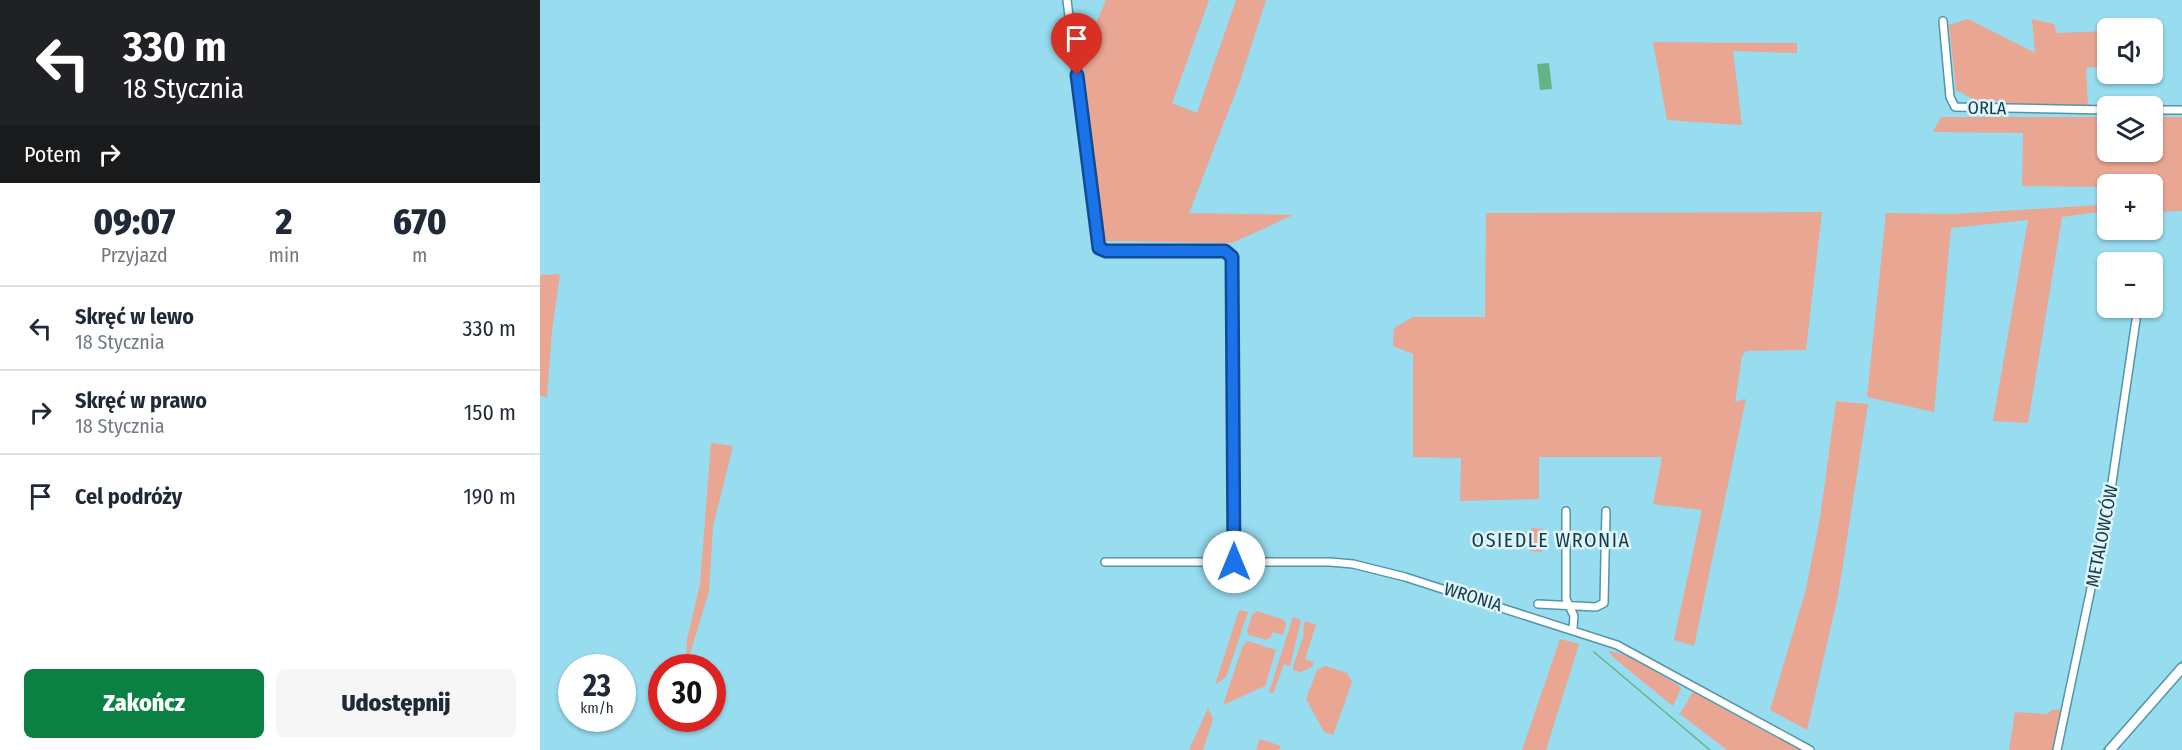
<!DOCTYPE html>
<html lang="pl">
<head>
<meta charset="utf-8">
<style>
  body { margin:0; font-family:"Fira Sans Condensed",sans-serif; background:#f6f6f7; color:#1f2937; height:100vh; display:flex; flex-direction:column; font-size:22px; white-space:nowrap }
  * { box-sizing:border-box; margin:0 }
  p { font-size:20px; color:#747a83 }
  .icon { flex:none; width:33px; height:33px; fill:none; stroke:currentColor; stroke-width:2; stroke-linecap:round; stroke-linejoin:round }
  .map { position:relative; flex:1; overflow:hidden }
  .side { display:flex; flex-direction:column; background:#fff; width:540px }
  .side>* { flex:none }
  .hud { background:#202124; color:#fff; overflow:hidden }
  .fabs { position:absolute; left:1557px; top:18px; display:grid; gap:12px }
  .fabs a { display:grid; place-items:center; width:66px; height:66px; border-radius:9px; background:#fff; box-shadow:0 2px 4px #0004; font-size:30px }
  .speed { position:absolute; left:18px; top:654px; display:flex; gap:12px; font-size:30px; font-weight:700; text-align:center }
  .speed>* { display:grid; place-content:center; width:78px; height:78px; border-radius:50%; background:#fff; box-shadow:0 2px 4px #0004; line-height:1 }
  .speed small { font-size:15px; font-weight:400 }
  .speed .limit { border:9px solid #d22; background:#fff; color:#111 }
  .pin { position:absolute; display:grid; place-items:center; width:51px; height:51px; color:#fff; margin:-62px -26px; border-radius:50% 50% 50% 0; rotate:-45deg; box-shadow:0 0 6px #0007 }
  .pin .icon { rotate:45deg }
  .me { position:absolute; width:66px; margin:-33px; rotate:0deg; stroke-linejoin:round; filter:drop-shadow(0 0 4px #0008) }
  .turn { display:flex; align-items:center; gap:21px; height:126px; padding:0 24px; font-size:27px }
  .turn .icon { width:78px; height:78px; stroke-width:2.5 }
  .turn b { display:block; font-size:42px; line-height:51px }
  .then { display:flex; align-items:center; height:57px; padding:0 24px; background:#0003; gap:12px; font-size:22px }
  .eta { display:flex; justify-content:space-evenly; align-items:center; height:102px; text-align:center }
  .eta b { font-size:36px; font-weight:800; line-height:42px }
  .action { display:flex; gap:12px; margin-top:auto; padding:12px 24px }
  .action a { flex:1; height:69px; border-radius:9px; background:#0b8043; color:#fff; font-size:24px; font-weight:800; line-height:69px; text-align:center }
  .action a+a { background:#f6f6f7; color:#1f2937 }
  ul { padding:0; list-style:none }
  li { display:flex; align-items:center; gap:18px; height:84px; padding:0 24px; border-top:2px solid #e0e1e3 }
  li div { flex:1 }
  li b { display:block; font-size:22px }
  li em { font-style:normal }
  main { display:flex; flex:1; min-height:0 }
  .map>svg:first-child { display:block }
  .green { fill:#e9a693 }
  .water { fill:#66b386 }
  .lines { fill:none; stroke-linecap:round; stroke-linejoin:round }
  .stream { stroke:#66b386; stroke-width:1.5 }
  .minor-casing { stroke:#5296a7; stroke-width:10 }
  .tertiary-casing { stroke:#5296a7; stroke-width:12 }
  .minor { stroke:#fff; stroke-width:7 }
  .tertiary { stroke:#fff; stroke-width:9 }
  .route-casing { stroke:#114b97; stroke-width:15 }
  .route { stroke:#1a73e8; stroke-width:10 }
  .labels { text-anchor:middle; stroke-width:5; stroke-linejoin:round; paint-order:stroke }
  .street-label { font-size:18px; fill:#1c3840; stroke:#dbf6fd }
  .neighbourhood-label { font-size:20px; letter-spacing:1.5px; fill:#1c3840; stroke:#dbf6fd }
</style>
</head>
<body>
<main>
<section class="side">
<div class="hud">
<div class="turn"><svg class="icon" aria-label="left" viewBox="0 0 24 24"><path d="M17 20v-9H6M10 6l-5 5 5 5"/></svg><div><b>330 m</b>18 Stycznia</div></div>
<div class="then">Potem<svg class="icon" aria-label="right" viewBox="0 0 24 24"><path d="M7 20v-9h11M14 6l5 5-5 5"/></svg></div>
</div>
<div class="eta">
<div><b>09:07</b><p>Przyjazd</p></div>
<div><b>2</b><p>min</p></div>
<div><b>670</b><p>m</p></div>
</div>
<ul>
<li><svg class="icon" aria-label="left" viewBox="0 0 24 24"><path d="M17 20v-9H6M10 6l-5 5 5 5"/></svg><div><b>Skręć w lewo</b><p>18 Stycznia</p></div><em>330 m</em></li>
<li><svg class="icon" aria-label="right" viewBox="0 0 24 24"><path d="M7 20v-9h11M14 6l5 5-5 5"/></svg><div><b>Skręć w prawo</b><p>18 Stycznia</p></div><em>150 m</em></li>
<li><svg class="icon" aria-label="arrive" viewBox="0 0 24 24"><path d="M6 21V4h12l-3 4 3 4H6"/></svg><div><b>Cel podróży</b></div><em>190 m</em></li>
</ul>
<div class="action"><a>Zakończ</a><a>Udostępnij</a></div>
</section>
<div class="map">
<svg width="1642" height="750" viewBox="0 0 1642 750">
  <rect width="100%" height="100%" fill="#97dcef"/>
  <path class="green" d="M566 0H669L632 103 657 113 696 0H726L700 81 649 213 753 215 692 243 565 241 540 38 550 37Z
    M1428 19 1495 53 1492 19 1514 24 1517 33 1567 31V66L1546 68 1548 106H1466L1461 101H1437L1416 90 1409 25Z
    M1113 42 1257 43V53L1193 51 1202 125 1127 120Z
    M1401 117H1567L1568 152H1612L1613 117H1642V211L1613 212 1612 184H1568L1567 187 1482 186 1483 133 1393 132Z
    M1561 205 1559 212 1522 217 1488 423 1453 421 1488 220 1411 228 1394 412 1327 397 1346 213 1413 214Z
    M1282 212 1266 350 1206 351 1202 356 1195 402 1206 399 1154 646 1134 640 1162 510 1113 504 1122 457H999V499L920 501 921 458 873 457V354L853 346 854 328 873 317H945L946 213Z
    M20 274 12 331 7 397 0 396V275Z
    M1296 401 1328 404 1298 596 1267 730 1230 710 1266 589 1280 518Z
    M171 443 193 446 173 526 169 591 146 667 147 639 160 584Z
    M991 528 1003 529 1002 552 990 551Z
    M699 610 708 612 686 677 675 685Z
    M717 611 744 620 746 624 743 635 733 632 730 638 726 640 709 635 707 631 712 615Z
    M753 617 761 620 750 666 744 664 733 694 729 692Z
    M765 621 776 625 765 659 773 662V666L761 672 753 670V667L764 634 763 629Z
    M1020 639 1039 644 1006 750H982Z
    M708 641 736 650 725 686 683 705 703 645Z
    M1068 650 1087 656 1137 684 1141 688 1133 706 1074 658Z
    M785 666 807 673 812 682 793 735 784 732 766 699 777 670Z
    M1152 693H1155L1260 750H1187L1140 714Z
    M668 708 673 719 663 750H649Z
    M1522 709 1513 750H1469L1475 712 1507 714 1512 710Z
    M720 739 741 746 739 750H716Z"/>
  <path class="water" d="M1009 63 1012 89 1000 90 997 64Z"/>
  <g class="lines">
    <path class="stream" d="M1054 652 1170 750
      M1623 683 1642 661
      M1597 711 1618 688
      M1587 723 1592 717
      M1563 750 1582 729"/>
    <defs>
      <path id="minor" d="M527 0 557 246 566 251H685L693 259 694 562
        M1403 21 1410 97 1415 107 1568 110
        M1612 110H1642
        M1026 511V599L1034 616 1033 628
        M565 562H790L813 564 865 577 1077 645 1270 750
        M998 604 1056 607 1064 603 1066 511
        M1517 750 1569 503 1596 320"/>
      <path id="tertiary" d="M1570 750 1642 668"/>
    </defs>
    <use href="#minor" class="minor-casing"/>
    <use href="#tertiary" class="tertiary-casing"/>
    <use href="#minor" class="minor"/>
    <use href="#tertiary" class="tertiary"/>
  </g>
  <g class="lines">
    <defs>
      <path id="route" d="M537 75 559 248 566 251H685L692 257 694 562"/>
    </defs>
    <use href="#route" class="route-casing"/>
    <use href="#route" class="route"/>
  </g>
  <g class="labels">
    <g class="street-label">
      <text transform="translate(1447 108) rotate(1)" y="6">ORLA</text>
      <text transform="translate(1562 536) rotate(-79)" y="6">METALOWCÓW</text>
      <text transform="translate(933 597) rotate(17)" y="6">WRONIA</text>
    </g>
    <g class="neighbourhood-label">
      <text x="1011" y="547">OSIEDLE WRONIA</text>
    </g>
  </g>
</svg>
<div class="fabs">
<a><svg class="icon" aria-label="sound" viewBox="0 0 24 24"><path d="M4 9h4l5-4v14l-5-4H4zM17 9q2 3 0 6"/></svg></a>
<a><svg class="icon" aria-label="layers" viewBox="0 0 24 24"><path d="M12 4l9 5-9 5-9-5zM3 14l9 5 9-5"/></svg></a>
<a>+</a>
<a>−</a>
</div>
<div class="speed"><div>23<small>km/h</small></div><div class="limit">30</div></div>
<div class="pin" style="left:537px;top:75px;background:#d93025"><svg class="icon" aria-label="arrive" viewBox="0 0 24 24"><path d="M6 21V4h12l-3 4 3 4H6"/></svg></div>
<svg class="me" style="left:694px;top:562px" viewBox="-20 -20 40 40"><circle r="19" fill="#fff"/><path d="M0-13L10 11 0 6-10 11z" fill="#1a73e8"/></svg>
</div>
</main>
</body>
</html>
